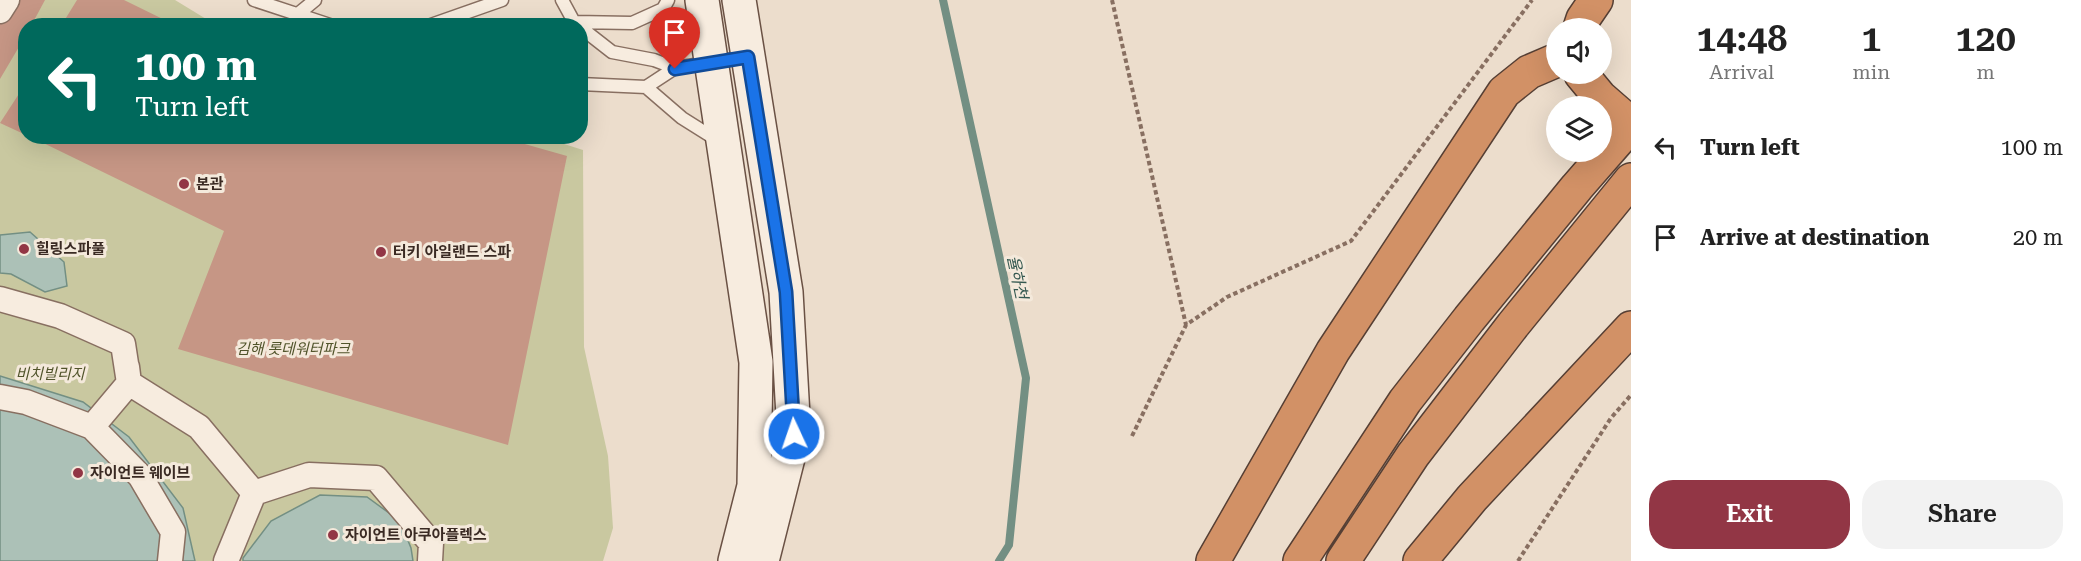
<!DOCTYPE html>
<html lang="en">
<head>
<meta charset="utf-8">
<style>
  body { margin:0; font-family:"Roboto Serif","Noto Sans KR",serif; background:#f2f2f2; color:#222; height:100vh; display:flex; flex-direction:column; font-size:22px; white-space:nowrap }
  * { box-sizing:border-box; margin:0 }
  p { font-size:20px; color:#767676 }
  .icon { flex:none; width:33px; height:33px; fill:none; stroke:currentColor; stroke-width:2; stroke-linecap:round; stroke-linejoin:round }
  .map { position:relative; flex:1; overflow:hidden }
  .panel { display:flex; flex-direction:column; background:#fff; width:450px }
  .panel>* { flex:none }
  .banner { position:absolute; left:18px; top:18px; width:570px; height:126px; border-radius:24px; box-shadow:0 6px 24px #0002; background:#00695c; color:#fff; overflow:hidden }
  .fabs { position:absolute; left:1546px; top:18px; display:grid; gap:12px }
  .fabs a { display:grid; place-items:center; width:66px; height:66px; border-radius:50%; background:#fff; box-shadow:0 6px 24px #0002; font-size:30px }
  .pin { position:absolute; display:grid; place-items:center; width:51px; height:51px; color:#fff; margin:-62px -26px; border-radius:50% 50% 50% 0; rotate:-45deg; box-shadow:0 0 6px #0007 }
  .pin .icon { rotate:45deg }
  .me { position:absolute; width:66px; margin:-33px; rotate:357deg; stroke-linejoin:round; filter:drop-shadow(0 0 4px #0008) }
  .turn { display:flex; align-items:center; gap:21px; height:126px; padding:0 18px; font-size:27px }
  .turn .icon { width:78px; height:78px; stroke-width:2.5 }
  .turn b { display:block; font-size:42px; line-height:51px }
  .eta { display:flex; justify-content:space-evenly; align-items:center; height:102px; text-align:center }
  .eta b { font-size:36px; font-weight:600; line-height:42px }
  .action { display:flex; gap:12px; margin-top:auto; padding:12px 18px }
  .action a { flex:1; height:69px; border-radius:24px; background:#923645; color:#fff; font-size:24px; font-weight:600; line-height:69px; text-align:center }
  .action a+a { background:#f2f2f2; color:#222 }
  ul { padding:0; list-style:none }
  li { display:flex; align-items:center; gap:18px; height:90px; padding:0 18px }
  li div { flex:1 }
  li b { display:block; font-size:22px }
  li em { font-style:normal }
  main { display:flex; flex:1; min-height:0 }
  .map>svg:first-child { display:block }
  .green { fill:#c9c8a0 }
  .water { fill:#acc1b7; stroke:#738f83; stroke-width:1.5 }
  .lines { fill:none; stroke-linecap:round; stroke-linejoin:round }
  .stream { stroke:#738f83; stroke-width:8 }
  .building { fill:#c69685 }
  .lane-casing { stroke:#886f61; stroke-width:15 }
  .street-casing { stroke:#886f61; stroke-width:27 }
  .secondary-casing { stroke:#6a5144; stroke-width:36 }
  .highway-casing { stroke:#563f34; stroke-width:36 }
  .path { stroke:#886f61; stroke-width:4; stroke-dasharray:4.5 3; stroke-linecap:butt }
  .lane { stroke:#f7ecdf; stroke-width:12 }
  .street { stroke:#f7ecdf; stroke-width:24 }
  .secondary { stroke:#f7ecdf; stroke-width:33 }
  .highway { stroke:#d29166; stroke-width:33 }
  .route-casing { stroke:#114b97; stroke-width:15 }
  .route { stroke:#1a73e8; stroke-width:10 }
  .poi-dot { fill:#923645; stroke:#f4e9db; stroke-width:2 }
  .labels { text-anchor:middle; stroke-width:6; stroke-linejoin:round; paint-order:stroke }
  .poi-label { font-size:15px; font-weight:bold; fill:#3a2a23; stroke:#f4e9db; text-anchor:start }
  .park-label { font-size:15px; font-style:italic; fill:#51542b; stroke:#f4e9db }
  .water-label { font-size:16px; font-style:italic; fill:#345850; stroke:#f4e9db }
</style>
</head>
<body>
<main>
<div class="map">
<svg width="1631" height="561" viewBox="0 0 1631 561">
  <rect width="100%" height="100%" fill="#ecddcc"/>
  <path class="green" d="M0 0H175L216 25 26 26V136H539L583 150 584 347 608 456 613 528 603 561H0Z"/>
  <path class="water" d="M30 232 64 262 67 286 45 292 11 274 0 273V235Z
    M0 376 83 402 129 437 183 508 195 561H0Z
    M320 495 367 497 400 521 411 548 413 561H243V558L271 521Z"/>
  <g class="lines">
    <path class="stream" d="M943 0 1026 378 1009 545 999 561"/>
  </g>
  <path class="building" d="M0 0H45L31 26H26V35L0 79Z
    M77 0H124L177 26H61Z
    M26 83V135L0 123Z
    M29 136H497L567 156 508 445 178 349 224 231Z"/>
  <g class="lines">
    <defs>
      <path id="lane" d="M254 0 333 26
        M562 0 574 22 579 26
        M298 14 315 0
        M428 26 502 0
        M564 26 574 22 632 23 663 9 668 0
        M580 27 612 52 654 60 675 68
        M580 84 646 87 675 68 747 57
        M646 87 682 118 717 140"/>
      <path id="street" d="M0 11 7 0
        M0 299 60 316 123 344 129 383 199 427 254 493
        M0 397 26 402 92 427 140 476 173 532 170 561
        M92 427 129 383 127 367
        M226 561 254 493 309 475 376 478 431 543 430 561"/>
      <path id="secondary" d="M702 0 756 362 754 486 735 561
        M739 0 786 292 794 434 762 561"/>
      <path id="highway" d="M1580 28 1583 19 1596 0
        M1581 74 1600 97 1631 124
        M1213 561 1333 351 1504 92 1529 72 1557 60
        M1300 561 1405 401 1469 319 1577 187 1631 125
        M1343 561 1413 455 1513 325 1631 180
        M1420 561 1472 498 1631 328"/>
    </defs>
    <use href="#lane" class="lane-casing"/>
    <use href="#street" class="street-casing"/>
    <use href="#secondary" class="secondary-casing"/>
    <use href="#highway" class="highway-casing"/>
    <path class="path" d="M1112 0 1186 325
      M668 28 672 47
      M1132 436 1186 325 1227 297 1351 241 1532 0
      M1518 561 1611 418 1631 395"/>
    <use href="#lane" class="lane"/>
    <use href="#street" class="street"/>
    <use href="#secondary" class="secondary"/>
    <use href="#highway" class="highway"/>
  </g>
  <g class="lines">
    <defs>
      <path id="route" d="M675 69 748 57 786 292 794 434"/>
    </defs>
    <use href="#route" class="route-casing"/>
    <use href="#route" class="route"/>
  </g>
  <g class="poi-dot">
    <circle cx="184" cy="184" r="6"/>
    <circle cx="24" cy="249" r="6"/>
    <circle cx="381" cy="252" r="6"/>
    <circle cx="78" cy="473" r="6"/>
    <circle cx="333" cy="535" r="6"/>
  </g>
  <g class="labels">
    <g class="poi-label">
      <text x="196" y="189">본관</text>
      <text x="36" y="254">힐링스파풀</text>
      <text x="393" y="257">터키 아일랜드 스파</text>
      <text x="90" y="478">자이언트 웨이브</text>
      <text x="345" y="540">자이언트 아쿠아플렉스</text>
    </g>
    <g class="park-label">
      <text x="293" y="354">김해 롯데워터파크</text>
      <text x="50" y="379">비치빌리지</text>
    </g>
    <g class="water-label">
      <text transform="translate(1018 277) rotate(78)" y="6">율하천</text>
    </g>
  </g>
</svg>
<div class="fabs">
<a><svg class="icon" aria-label="sound" viewBox="0 0 24 24"><path d="M4 9h4l5-4v14l-5-4H4zM17 9q2 3 0 6"/></svg></a>
<a><svg class="icon" aria-label="layers" viewBox="0 0 24 24"><path d="M12 4l9 5-9 5-9-5zM3 14l9 5 9-5"/></svg></a>
</div>
<div class="pin" style="left:675px;top:69px;background:#d93025"><svg class="icon" aria-label="arrive" viewBox="0 0 24 24"><path d="M6 21V4h12l-3 4 3 4H6"/></svg></div>
<svg class="me" style="left:794px;top:434px" viewBox="-20 -20 40 40"><circle r="17" fill="#1a73e8" stroke="#fff" stroke-width="3"/><path d="M0-11L8 9 0 5-8 9z" fill="#fff"/></svg>
<div class="banner">
<div class="turn"><svg class="icon" aria-label="left" viewBox="0 0 24 24"><path d="M17 20v-9H6M10 6l-5 5 5 5"/></svg><div><b>100 m</b>Turn left</div></div>
</div>
</div>
<section class="panel">
<div class="eta">
<div><b>14:48</b><p>Arrival</p></div>
<div><b>1</b><p>min</p></div>
<div><b>120</b><p>m</p></div>
</div>
<ul>
<li><svg class="icon" aria-label="left" viewBox="0 0 24 24"><path d="M17 20v-9H6M10 6l-5 5 5 5"/></svg><div><b>Turn left</b></div><em>100 m</em></li>
<li><svg class="icon" aria-label="arrive" viewBox="0 0 24 24"><path d="M6 21V4h12l-3 4 3 4H6"/></svg><div><b>Arrive at destination</b></div><em>20 m</em></li>
</ul>
<div class="action"><a>Exit</a><a>Share</a></div>
</section>
</main>
</body>
</html>
